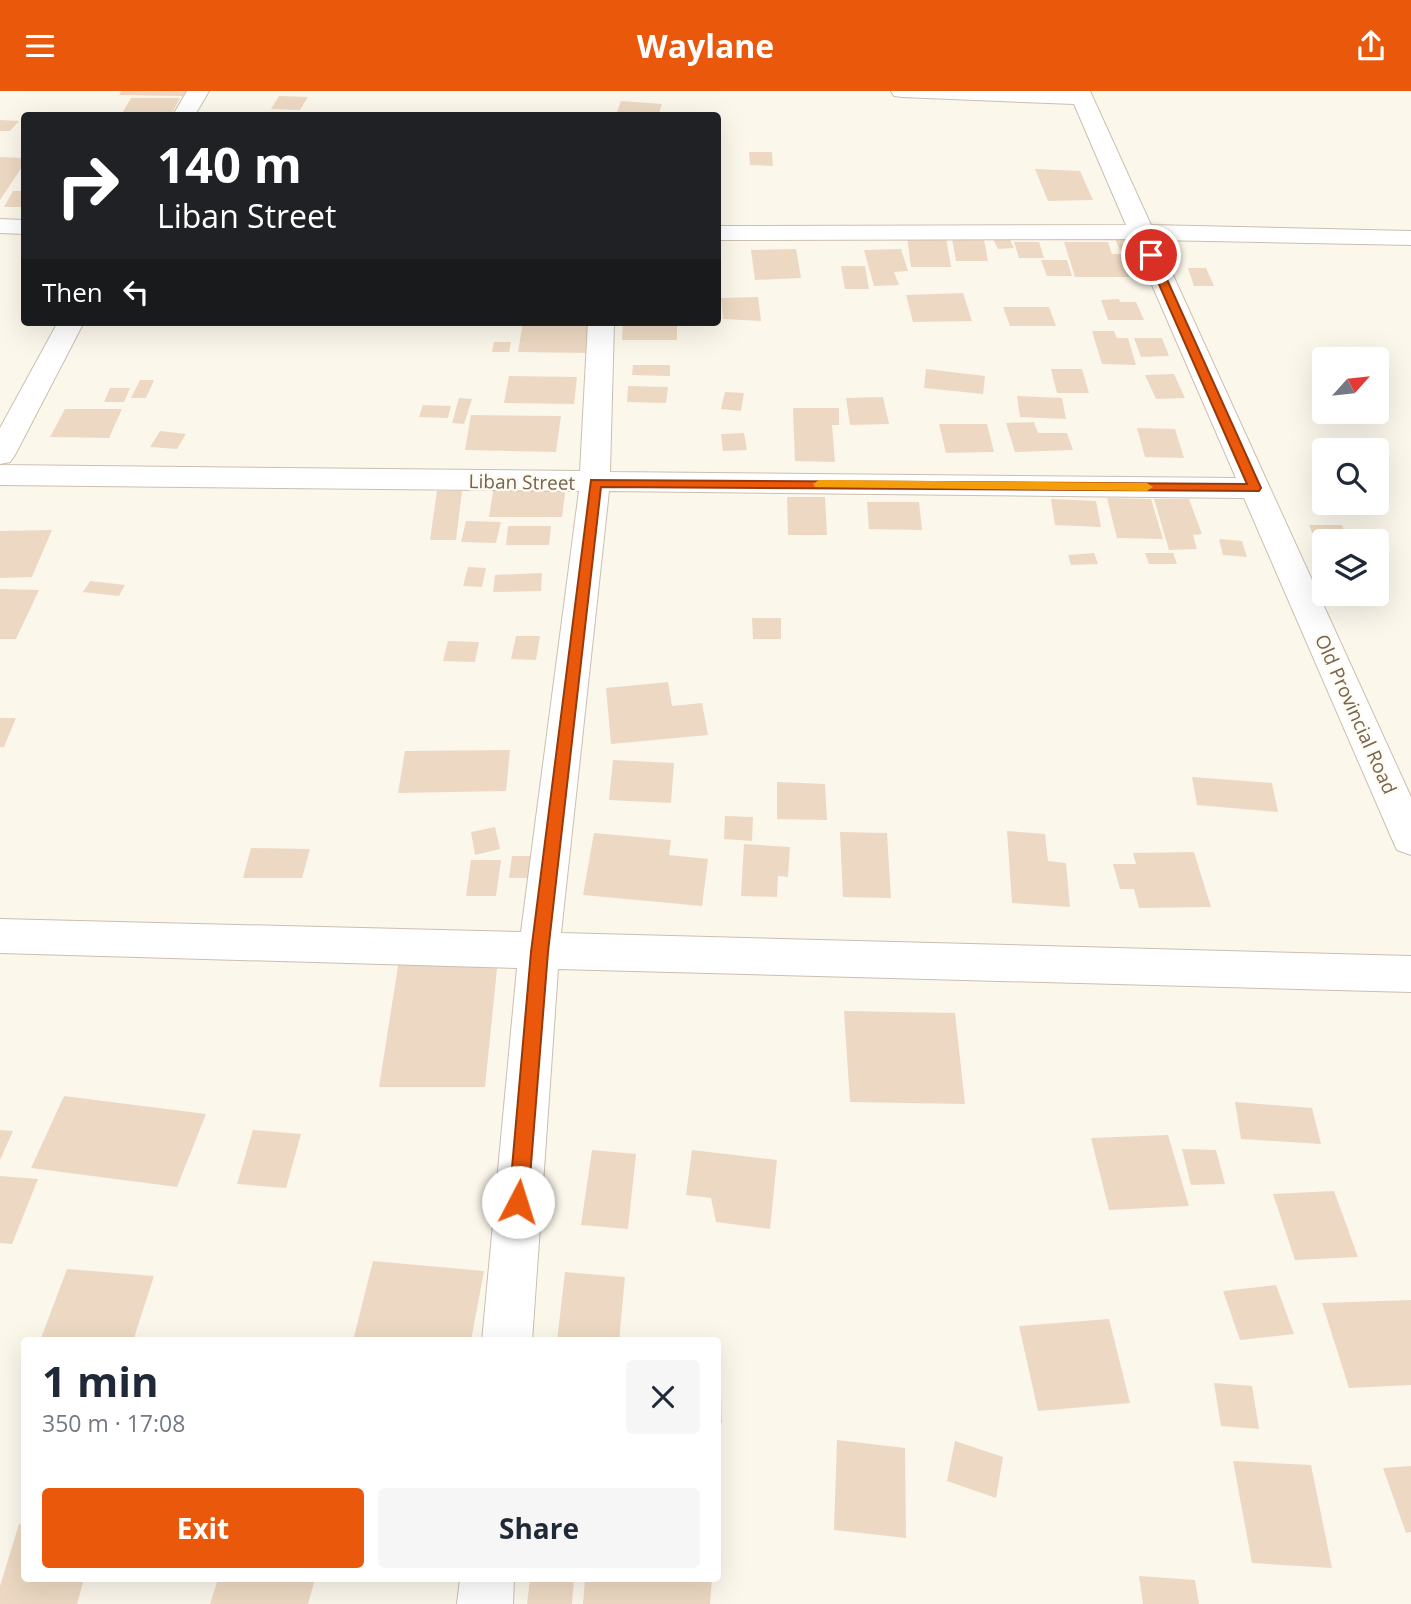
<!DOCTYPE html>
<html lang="en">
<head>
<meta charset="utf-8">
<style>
  body { margin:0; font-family:"Open Sans",sans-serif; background:#f6f6f7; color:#1f2937; height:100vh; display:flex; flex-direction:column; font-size:26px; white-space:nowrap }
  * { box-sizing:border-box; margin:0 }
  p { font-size:23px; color:#747a83 }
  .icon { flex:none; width:38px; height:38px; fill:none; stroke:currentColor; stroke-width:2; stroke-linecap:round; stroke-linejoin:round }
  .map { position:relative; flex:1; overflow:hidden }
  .drawer { position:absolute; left:21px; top:1246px; width:700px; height:245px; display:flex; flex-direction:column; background:#fff; border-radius:7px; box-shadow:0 7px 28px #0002 }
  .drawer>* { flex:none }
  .hud { position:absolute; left:21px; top:21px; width:700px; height:214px; border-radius:7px; box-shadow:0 7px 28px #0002; background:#202124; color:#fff; overflow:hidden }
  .needle { width:46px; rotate:63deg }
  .controls { position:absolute; left:1312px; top:256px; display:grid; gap:14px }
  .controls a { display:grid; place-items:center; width:77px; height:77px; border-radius:7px; background:#fff; box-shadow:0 7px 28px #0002; font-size:35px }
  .pin { position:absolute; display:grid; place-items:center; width:60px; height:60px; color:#fff; margin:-30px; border:4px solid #fff; border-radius:50%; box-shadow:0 2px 7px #0007 }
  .me { position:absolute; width:77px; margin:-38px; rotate:5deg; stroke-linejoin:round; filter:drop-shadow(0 0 5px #0008) }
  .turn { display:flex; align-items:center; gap:24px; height:147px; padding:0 21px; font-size:32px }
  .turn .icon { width:91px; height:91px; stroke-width:2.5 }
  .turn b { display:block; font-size:49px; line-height:60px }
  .then { display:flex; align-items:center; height:66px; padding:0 21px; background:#0003; gap:14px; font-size:26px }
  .round { display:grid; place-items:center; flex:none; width:74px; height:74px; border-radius:7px; background:#f6f6f7 }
  .summary { display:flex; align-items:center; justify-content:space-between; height:119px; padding:0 21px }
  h1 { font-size:42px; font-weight:700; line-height:52px }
  .button { display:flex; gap:14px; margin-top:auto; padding:14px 21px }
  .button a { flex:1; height:80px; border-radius:7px; background:#ea580c; color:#fff; font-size:28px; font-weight:700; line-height:80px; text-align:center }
  .button a+a { background:#f6f6f7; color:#1f2937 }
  header { display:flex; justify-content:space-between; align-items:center; height:91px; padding:0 21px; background:#ea580c; color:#fff; font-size:32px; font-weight:700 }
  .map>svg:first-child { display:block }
  .building { fill:#edd9c3 }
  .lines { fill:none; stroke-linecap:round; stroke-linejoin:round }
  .minor-casing { stroke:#cbbfaf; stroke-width:2 }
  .minor { fill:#fff; fill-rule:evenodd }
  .route { fill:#ea580c; stroke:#983908; stroke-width:2 }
  .slow { fill:#f59e0b }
  .labels { text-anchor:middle; stroke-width:5; stroke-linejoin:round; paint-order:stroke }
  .far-street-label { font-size:19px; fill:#76624f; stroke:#fefbf2 }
</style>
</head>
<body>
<header><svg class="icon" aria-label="menu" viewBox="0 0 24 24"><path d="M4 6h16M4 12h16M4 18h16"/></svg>Waylane<svg class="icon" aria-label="share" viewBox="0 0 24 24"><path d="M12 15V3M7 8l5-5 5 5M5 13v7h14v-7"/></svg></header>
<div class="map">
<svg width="1411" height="1513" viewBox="0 0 1411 1513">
  <rect width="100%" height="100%" fill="#fcf7eb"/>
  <path class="building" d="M121 0H186L183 5 119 4Z
    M279 5 308 6 300 19 271 18Z
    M131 7H180L171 24H121Z
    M621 10 662 13 659 22 616 24Z
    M0 29 19 30 10 40H0Z
    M749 61H772L773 75 750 74Z
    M0 66 24 67V73L0 109Z
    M1035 78 1080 80 1093 109 1048 110Z
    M13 100H24V116H4Z
    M951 142H969L971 149H984L988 170H956Z
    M907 146H946L951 176H911Z
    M1114 146H1129L1135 159H1120Z
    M1009 147 1014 157 998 158 993 148Z
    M1014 151H1039L1044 167H1019Z
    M1064 151H1108L1112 163H1135L1145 186H1075Z
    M796 158 801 187 755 189 751 159Z
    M901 158 908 180 894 181 899 194 874 195 864 159Z
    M1041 169H1067L1072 185H1047Z
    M841 175H865L869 198H845Z
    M1188 177H1206L1214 195H1194Z
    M963 202 972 230 913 231 906 204Z
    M758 206 761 230 723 228 721 207Z
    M1119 208 1120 211H1136L1144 229H1108L1101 209Z
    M1003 216H1049L1056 235H1010Z
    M523 231H589L587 262 518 261Z
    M623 231H677V249H622Z
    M1092 240H1114L1117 247H1128L1136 274 1102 273Z
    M1134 247H1162L1169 265 1141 266Z
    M494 251H511L509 261H492Z
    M633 274H670V285L632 284Z
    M926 278 985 285 983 303 924 297Z
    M1051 278H1082L1089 302H1057Z
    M1174 283 1185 307 1156 308 1145 284Z
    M509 285 577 286 574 313 504 312Z
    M140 289H154L146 307H131Z
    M628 295 668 296 666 312 627 311Z
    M110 297H130L124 311H104Z
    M725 301 744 302 741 320 721 318Z
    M1017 305 1062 307 1066 328 1020 326Z
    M883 306 889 333 850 334 846 307Z
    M459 307 472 308 464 333 452 332Z
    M423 314 451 315 448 327 419 326Z
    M793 317H839V334H832L835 371 795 370Z
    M65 318H122L109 347 50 346Z
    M471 324 561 325 556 361 465 359Z
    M1034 331 1038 342H1067L1073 359 1015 361 1006 332Z
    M939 333H987L994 361 946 362Z
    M1137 337 1175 338 1184 367 1145 366Z
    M160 340 186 343 177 358 150 356Z
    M744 342 747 359 723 360 721 343Z
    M494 395 566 396 562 426H489Z
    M437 400H462L456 449H430Z
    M787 406H825L827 444H788Z
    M1107 407 1151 408 1163 448 1117 447Z
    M1051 408 1096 410 1101 436 1055 434Z
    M1154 408H1189L1202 443 1193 444 1197 458 1169 459Z
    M867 411H919L922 439 869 438Z
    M466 430 501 431 496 452 461 451Z
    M1309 434H1342L1348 450H1325V456H1318Z
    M508 435H551L549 454H506Z
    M52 439 32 486 0 487V440Z
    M1219 448 1242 450 1247 466 1223 464Z
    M1094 462 1098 473 1071 474 1068 464Z
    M1145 462H1173L1177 473H1149Z
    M468 476 486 477 482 496 463 495Z
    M542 482 541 500 493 501 495 484Z
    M90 490 125 494 119 505 83 501Z
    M0 498 39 499 16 548H0Z
    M752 527H781V548H753Z
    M516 545H540L536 569 511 568Z
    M448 550 479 551 475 571 443 570Z
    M668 591 672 615 702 612 708 644 611 653 606 597Z
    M0 627H16L4 656H0Z
    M510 659 506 700 398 702 405 660Z
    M613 669 674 672 671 712 609 709Z
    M1192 686 1272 692 1278 721 1197 714Z
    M777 691 825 693 827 729 777 728Z
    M725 725 753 726 752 750 724 748Z
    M495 736 500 758 475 764 471 741Z
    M1007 740 1045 743 1048 770 1066 772 1070 816 1012 812Z
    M840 741 887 742 891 807 843 806Z
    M594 742 671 749 669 764 708 768 702 815 583 804Z
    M744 753 790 756 788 786 778 785 777 806 741 805Z
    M251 757 310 758 302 787H243Z
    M1194 761 1211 816 1139 817 1134 798H1120L1113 773H1136L1133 762Z
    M512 765H530L528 787H509Z
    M471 769H501L496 805H466Z
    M498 868 485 996H379L399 869Z
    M844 920 955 922 965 1013 850 1011Z
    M64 1005 206 1023 177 1096 31 1077Z
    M1235 1011 1312 1017 1321 1053 1241 1048Z
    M0 1039 13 1040 0 1069Z
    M253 1039 301 1043 286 1097 237 1093Z
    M1168 1044 1189 1115 1109 1119 1091 1047Z
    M1182 1058 1216 1059 1225 1093 1191 1094Z
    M592 1059 636 1063 628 1138 581 1134Z
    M692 1059 777 1069 770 1138 716 1131 711 1107 686 1104Z
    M0 1085 38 1088 12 1153 0 1152Z
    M1334 1100 1358 1166 1295 1169 1273 1103Z
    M373 1170 484 1180 471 1250H353Z
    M67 1178 154 1185 133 1250H40Z
    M565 1181 625 1186 619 1250H557Z
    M1276 1194 1294 1243 1240 1249 1223 1200Z
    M1411 1209V1294L1349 1297 1322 1212Z
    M1109 1228 1130 1312 1038 1320 1019 1235Z
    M718 1279H720L722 1332H718Z
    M1214 1292 1252 1295 1259 1338 1221 1335Z
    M837 1349 905 1357 906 1447 834 1439Z
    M955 1350 1003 1366 996 1407 947 1390Z
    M1233 1370 1311 1374 1332 1477 1252 1472Z
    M1411 1375V1441L1406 1442 1383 1377Z
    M19 1433H24V1488H84L77 1513H0V1495Z
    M1139 1485 1195 1489 1199 1513H1143Z
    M218 1488H315L308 1513H210Z
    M530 1488H574L572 1513H527Z
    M585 1488H712L710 1513H583Z"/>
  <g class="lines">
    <defs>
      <path id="minor" d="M187 0H209L195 24H173Z
        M891 0H1090L1151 134 1411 140V154L1157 149 1411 706V764L1397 759 1392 748 1244 407 609 400 561 842 1411 865V901L558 878 532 1250H482L517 877 0 862V828L521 841 579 400 0 394V374L580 380 588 231H614L610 381 1236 387 1132 148 718 149V135L1126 134 1074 13 902 6 894 5Z
        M0 128 24 129V143L0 142Z
        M58 231H84L15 364 10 371 0 373V337Z
        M460 1488H514L513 1513H457Z"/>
    </defs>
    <use href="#minor" class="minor-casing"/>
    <use href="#minor" class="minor"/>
  </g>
  <path class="route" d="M1151 161 1156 164 1261 397 1259 400 601 396 548 861 528 1111 525 1117 518 1120 512 1117 509 1111 531 861 591 389 1247 393 1146 164Z"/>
  <path class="slow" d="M819 389 1147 392 1153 396 1147 400 815 396 813 393Z"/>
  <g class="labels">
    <g class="far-street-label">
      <text transform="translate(522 391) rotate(1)" y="7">Liban Street</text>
      <text transform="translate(1356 623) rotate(66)" y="7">Old Provincial Road</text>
    </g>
  </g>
</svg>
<div class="controls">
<a><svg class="needle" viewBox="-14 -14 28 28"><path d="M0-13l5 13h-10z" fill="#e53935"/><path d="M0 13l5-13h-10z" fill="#747a83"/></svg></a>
<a><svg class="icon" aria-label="search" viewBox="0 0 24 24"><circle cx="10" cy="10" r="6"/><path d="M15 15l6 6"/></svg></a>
<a><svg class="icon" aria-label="layers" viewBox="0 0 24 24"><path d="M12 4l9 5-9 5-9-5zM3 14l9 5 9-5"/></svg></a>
</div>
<div class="pin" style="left:1151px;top:164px;background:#d93025"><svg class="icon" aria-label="arrive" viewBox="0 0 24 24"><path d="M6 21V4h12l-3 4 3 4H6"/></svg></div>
<svg class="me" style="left:518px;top:1111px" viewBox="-20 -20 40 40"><circle r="19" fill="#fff"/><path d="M0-13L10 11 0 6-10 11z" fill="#ea580c"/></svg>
<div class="hud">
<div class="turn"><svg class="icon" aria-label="right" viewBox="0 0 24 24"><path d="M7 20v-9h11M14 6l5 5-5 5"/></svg><div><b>140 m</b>Liban Street</div></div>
<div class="then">Then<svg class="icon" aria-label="left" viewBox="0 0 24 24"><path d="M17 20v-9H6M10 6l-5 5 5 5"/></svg></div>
</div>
<section class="drawer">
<div class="summary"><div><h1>1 min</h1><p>350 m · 17:08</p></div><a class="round"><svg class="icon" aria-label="close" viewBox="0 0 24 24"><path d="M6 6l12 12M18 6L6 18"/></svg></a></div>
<div class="button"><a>Exit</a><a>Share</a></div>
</section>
</div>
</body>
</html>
